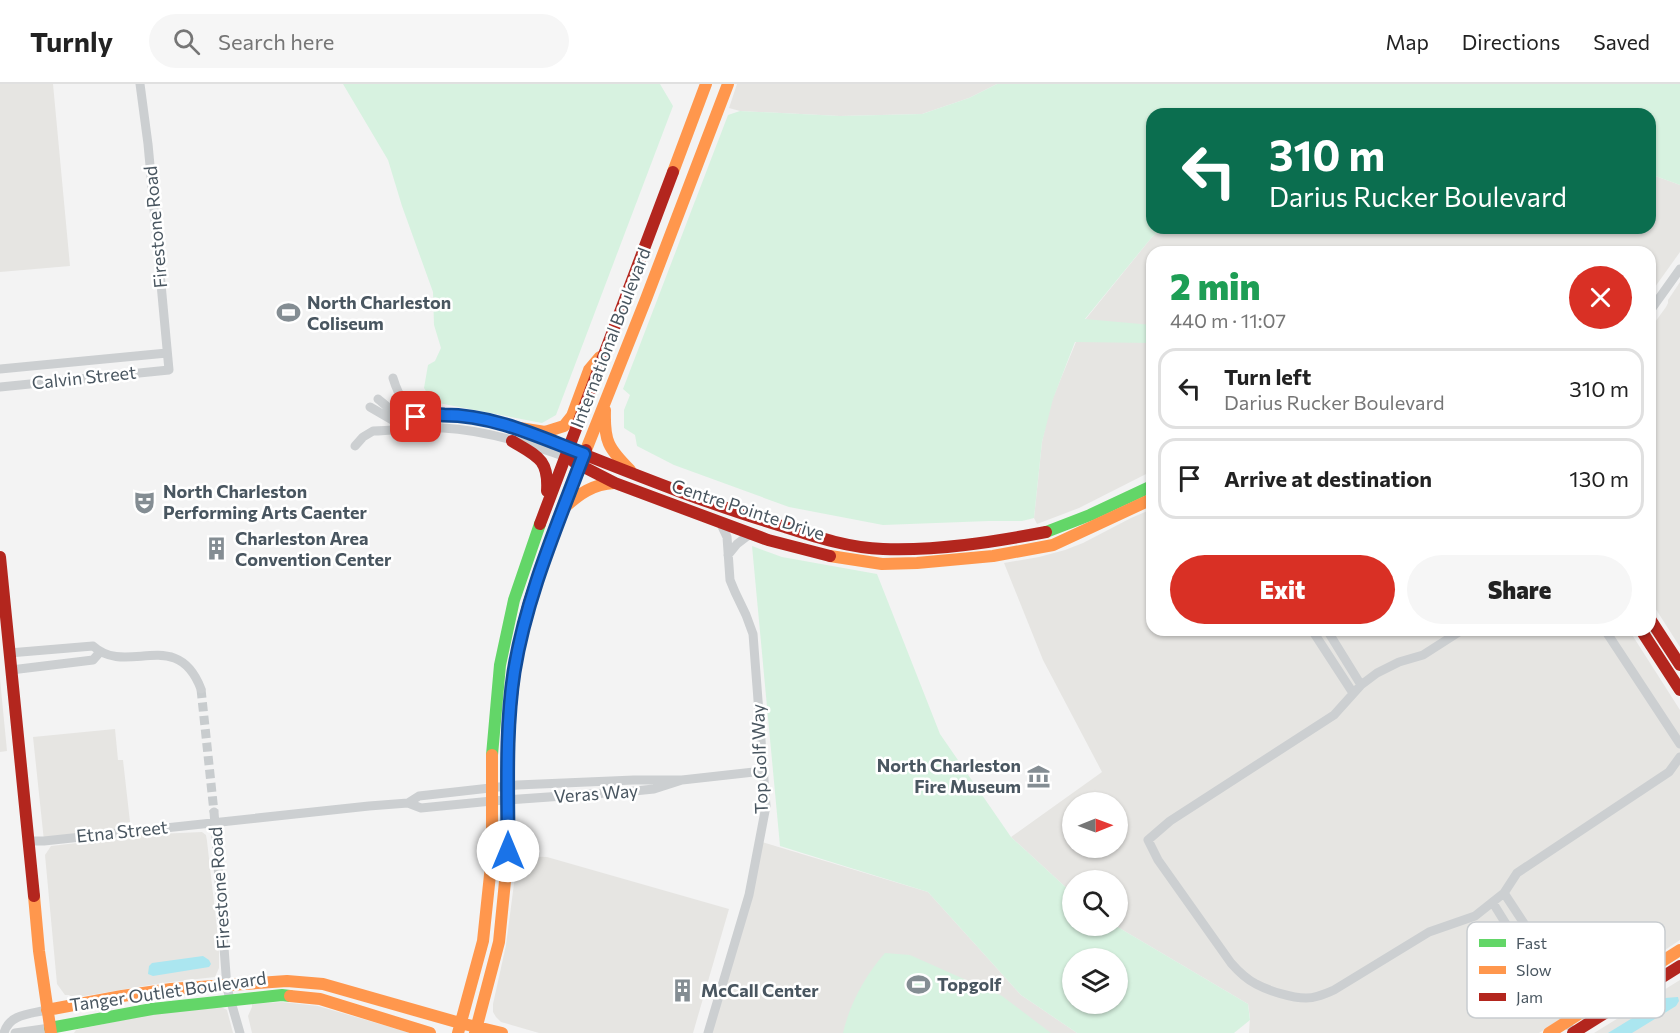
<!DOCTYPE html>
<html lang="en">
<head>
<meta charset="utf-8">
<style>
  body { margin:0; font-family:Commissioner,sans-serif; background:#f6f6f6; color:#222; height:100vh; display:flex; flex-direction:column; font-size:22px; white-space:nowrap }
  * { box-sizing:border-box; margin:0 }
  p { font-size:20px; color:#767676 }
  .icon { flex:none; width:33px; height:33px; fill:none; stroke:currentColor; stroke-width:2; stroke-linecap:round; stroke-linejoin:round }
  .map { position:relative; flex:1; overflow:hidden }
  .drawer { position:absolute; left:1146px; top:162px; width:510px; height:390px; display:flex; flex-direction:column; background:#fff; border-radius:18px; box-shadow:0 2px 4px #0004 }
  .drawer>* { flex:none }
  .top-card { position:absolute; left:1146px; top:24px; width:510px; height:126px; border-radius:18px; box-shadow:0 2px 4px #0004; background:#0b6e4f; color:#fff; overflow:hidden }
  .needle { width:39px; rotate:89deg }
  .controls { position:absolute; left:1062px; top:708px; display:grid; gap:12px }
  .controls a { display:grid; place-items:center; width:66px; height:66px; border-radius:50%; background:#fff; box-shadow:0 2px 4px #0004; font-size:30px }
  .pin { position:absolute; display:grid; place-items:center; width:51px; height:51px; color:#fff; margin:-26px; border-radius:12px; box-shadow:0 3px 9px #0006 }
  .me { position:absolute; width:66px; margin:-33px; rotate:0deg; stroke-linejoin:round; filter:drop-shadow(0 0 4px #0008) }
  .turn { display:flex; align-items:center; gap:21px; height:126px; padding:0 24px; font-size:27px }
  .turn .icon { width:78px; height:78px; stroke-width:2.5 }
  .turn b { display:block; font-size:42px; line-height:51px }
  .round { display:grid; place-items:center; flex:none; width:63px; height:63px; border-radius:32px; background:#f6f6f6 }
  .overview { display:flex; align-items:center; justify-content:space-between; height:102px; padding:0 24px }
  h1 { font-size:36px; font-weight:800; line-height:45px; color:#1e9e55 }
  .primary-button { display:flex; gap:12px; margin-top:auto; padding:12px 24px }
  .primary-button a { flex:1; height:69px; border-radius:36px; background:#d93025; color:#fff; font-size:24px; font-weight:800; line-height:69px; text-align:center }
  .primary-button a+a { background:#f6f6f6; color:#222 }
  ul { padding:0; list-style:none }
  li { display:flex; align-items:center; gap:18px; height:81px; margin:0 12px 9px; padding:0 12px; border:3px solid #e0e0e0; border-radius:18px }
  li div { flex:1 }
  li b { display:block; font-size:22px }
  li em { font-style:normal }
  header { display:flex; align-items:center; gap:36px; box-sizing:border-box; height:84px; padding:0 30px; background:#fff; border-bottom:2px solid #e0e0e0 }
  header strong { font-size:28px }
  nav { display:flex; gap:33px; margin-inline-start:auto; font-size:21px }
  .search { width:420px; height:54px; background:#f6f6f6; display:flex; align-items:center; gap:15px; box-sizing:border-box; padding:0 21px; border-radius:33px; color:#767676; font-size:22px }
  .map>svg:first-child { display:block }
  .commercial { fill:#e6e5e2; fill-rule:evenodd }
  .green { fill:#d7f2e0; fill-rule:evenodd }
  .water { fill:#abe6f0 }
  .lines { fill:none; stroke-linecap:round; stroke-linejoin:round }
  .street-tunnel { stroke:#c8ccce; stroke-width:9; stroke-dasharray:9 4.5; stroke-linecap:butt }
  .street { stroke:#cccfd1; stroke-width:9 }
  .fast { stroke:#63d668; stroke-width:12 }
  .slow { stroke:#ff974d; stroke-width:12 }
  .jam { stroke:#b3261e; stroke-width:12 }
  .route-casing { stroke:#114b97; stroke-width:15 }
  .route { stroke:#1a73e8; stroke-width:10 }
  .labels { text-anchor:middle; stroke-width:5; stroke-linejoin:round; paint-order:stroke }
  .street-label { font-size:18px; fill:#495660; stroke:#fff }
  .poi-label { font-size:18px; font-weight:bold; fill:#495660; stroke:#fff; text-anchor:start }
  .key { fill:#fff; stroke:#c8cccf; stroke-width:1.5 }
  .key-label { font-size:16px; fill:#495660 }
</style>
</head>
<body>
<header>
<strong>Turnly</strong>
<div class="search"><svg class="icon" aria-label="search" viewBox="0 0 24 24"><circle cx="10" cy="10" r="6"/><path d="M15 15l6 6"/></svg>Search here</div>
<nav><a>Map</a><a>Directions</a><a>Saved</a></nav>
</header>
<div class="map">
<svg width="1680" height="949" viewBox="0 0 1680 949">
  <rect width="100%" height="100%" fill="#f3f3f3"/>
  <path class="commercial" d="M0 0H53L70 182 0 188Z
    M737 0H997L969 14 922 30 840 32 740 27 729 24Z
    M1650 90 1680 101V168L1650 210V168H1152V387L1079 424 1037 440 1034 434 1042 358 1050 321 1085 236 1152 153 1163 144H1650Z
    M1680 198V563L1650 516V245L1666 223 1668 219V216Z
    M1152 425V546H1629L1680 626V856L1539 949H1249L1250 934 1248 920 1116 842H1118V796H1072V809L1011 753 1102 688 1043 576 1004 479 1039 473 1065 466 1083 459 1131 434ZM1072 718H1118V764H1072Z
    M0 595 7 667 0 668Z
    M115 645 118 676H123L130 738 122 739 115 749 44 757 33 653Z
    M202 748 206 751 207 757 219 862V884L215 893 162 899 78 913 73 914 69 911H65L57 900 45 771 51 762 111 755 136 751Z
    M759 757 928 808 1021 911 1077 949H708Z
    M516 772 547 773 729 825 693 949H539L501 938 496 933 493 928V920L506 861 515 792Z
    M1680 896V949H1594Z
    M282 918 318 922 411 949H252L248 932 252 923V920Z
    M221 923 227 926 233 949H74L76 946 84 944 154 930Z"/>
  <path class="green" d="M343 0H660L673 22 556 331 542 339 433 318 424 304 428 281 435 277 441 264 434 241 433 208 402 122 388 76Z
    M997 0H1680V101L1650 90V30H1152V144H1163L1152 153 1085 235 1152 241V259L1075 258 1053 315 1042 358 1034 434 1022 437H989L883 441 789 423 674 381 637 362 635 351 624 344V326L630 311 623 305 728 31 740 27 840 32 922 30 969 14Z
    M752 462 782 473 877 490 940 650 1011 753 1072 809V842H1116L1248 920 1250 936 1234 949H1077L1021 911 928 808 780 762ZM1118 874V920H1072V874Z
    M885 869 910 871 1002 912 1051 949H843C850 919 865 892 885 869Z"/>
  <path class="water" d="M203 872 209 876 211 880 209 883 153 892 148 890 149 882 152 879Z
    M1678 913 1679 917 1676 922 1632 949H1608L1665 914Z"/>
  <g class="lines">
    <path class="street-tunnel" d="M201 605 214 728"/>
    <path class="street" d="M1650 227 1680 185
      M0 285 167 269
      M393 294C399 314 406 324 426 331
      M0 303 169 286 148 60 140 0
      M378 315C383 319 387 323 393 327 410 339 434 330 453 331 475 333 497 337 518 345
      M370 323 401 341 408 343
      M531 350 569 365
      M355 362 363 353 373 347C396 347 419 342 443 344 484 346 527 359 566 373
      M728 471 737 460 750 450
      M1312 546 1353 609
      M1327 546 1361 601
      M1462 546 1423 571 1399 578 1377 589 1361 601 1334 631 1170 737 1148 756 1158 776 1231 879C1238 887 1246 895 1256 900 1269 907 1292 914 1306 914 1316 914 1325 910 1334 906L1429 848 1475 832 1504 809 1517 789 1669 688 1680 673
      M1605 546 1680 660
      M9 569 93 562C127 593 177 542 201 605
      M11 586 93 576 100 568
      M408 719 419 712 517 701 634 696H682L763 687
      M214 728 227 904 240 949
      M29 757H44L369 722 408 719 421 724 492 717 634 707 654 705 682 696
      M1504 809 1585 932
      M1493 819 1569 942
      M4 949C9 930 30 930 47 926
      M15 949 50 944
      M708 949 749 811 766 722 753 550 746 531 735 508 730 496 727 453 720 438"/>
    <path class="fast" d="M1046 448 1090 431 1152 402
      M492 671 500 581 514 516 540 440
      M50 944 152 925 282 911 290 912"/>
    <path class="slow" d="M673 88 706 0
      M605 326C604 357 608 364 630 386
      M513 343 545 348 564 342 572 332 589 286 600 273
      M586 366 646 215 728 0
      M564 424C579 410 593 400 614 399
      M830 472 882 480 917 479 993 472 1053 461 1152 415
      M34 812 39 867 51 949
      M290 912 320 915 430 949
      M47 926 122 912 171 905 287 897 323 900 460 939 502 949
      M458 949 483 857 492 772V671
      M475 949 499 858 508 767V654L511 622
      M1549 949 1680 866"/>
    <path class="jam" d="M512 357C537 372 549 375 547 407
      M578 368C646 395 714 422 785 443 816 453 849 464 883 465 937 467 993 458 1046 448
      M574 378 615 399 768 456 830 472
      M540 440 673 88
      M0 473 34 812
      M1650 535 1680 581
      M1641 546 1680 606
      M511 622C514 589 519 554 528 522 544 469 565 417 586 366
      M1573 949 1680 882"/>
  </g>
  <g class="lines">
    <defs>
      <path id="route" d="M416 333C425 332 435 330 444 331 494 331 539 353 584 370 557 442 526 513 514 588 505 647 508 708 508 767"/>
    </defs>
    <use href="#route" class="route-casing"/>
    <use href="#route" class="route"/>
  </g>
  <defs>
    <symbol id="stadium-bare" viewBox="-9 -9 18 18"><path d="M0-5a6.5 5 0 1 0 0 10a6.5 5 0 1 0 0-10ZM-3.5-1.8h7v3.6h-7Z" fill="#848d93" stroke="#fff" stroke-width="2.5" paint-order="stroke"/></symbol>
    <symbol id="theatre-bare" viewBox="-9 -9 18 18"><path d="M-5-5.5Q0-4 5-5.5V0Q5 5 0 6Q-5 5-5 0ZM-3.3-2.5H-1v1.5H-3.3ZM1-2.5H3.3v1.5H1ZM-2.8 1Q0 5.5 2.8 1Z" fill="#848d93" stroke="#fff" stroke-width="2.5" paint-order="stroke"/></symbol>
    <symbol id="building-bare" viewBox="-9 -9 18 18"><path d="M-4-6H4V6H1V3H-1V6H-4ZM-2.5-4.3h1.7v1.8h-1.7ZM.8-4.3h1.7v1.8H.8ZM-2.5-1h1.7V.8h-1.7ZM.8-1h1.7V.8H.8Z" fill="#848d93" stroke="#fff" stroke-width="2.5" paint-order="stroke"/></symbol>
    <symbol id="museum-bare" viewBox="-9 -9 18 18"><path d="M0-6L6-3V-2H-6V-3ZM-5-1h2V3h-2ZM-1-1h2V3h-2ZM3-1h2V3H3ZM-6 4H6V6H-6Z" fill="#848d93" stroke="#fff" stroke-width="2.5" paint-order="stroke"/></symbol>
  </defs>
  <g fill-rule="evenodd">
    <use href="#stadium-bare" x="272" y="212" width="33" height="33"/>
    <use href="#theatre-bare" x="128" y="402" width="33" height="33"/>
    <use href="#building-bare" x="200" y="448" width="33" height="33"/>
    <use href="#museum-bare" x="1022" y="676" width="33" height="33"/>
    <use href="#stadium-bare" x="902" y="884" width="33" height="33"/>
    <use href="#building-bare" x="666" y="890" width="33" height="33"/>
  </g>
  <g class="labels">
    <g class="street-label">
      <text transform="translate(156 143) rotate(-95)" y="6">Firestone Road</text>
      <text transform="translate(611 254) rotate(-69)" y="6">International Boulevard</text>
      <text transform="translate(84 294) rotate(-6)" y="6">Calvin Street</text>
      <text transform="translate(748 426) rotate(18)" y="6">Centre Pointe Drive</text>
      <text transform="translate(760 675) rotate(-92)" y="6">Top Golf Way</text>
      <text transform="translate(596 710) rotate(-4)" y="6">Veras Way</text>
      <text transform="translate(122 748) rotate(-6)" y="6">Etna Street</text>
      <text transform="translate(220 804) rotate(-94)" y="6">Firestone Road</text>
      <text transform="translate(168 908) rotate(-8)" y="6">Tanger Outlet Boulevard</text>
    </g>
    <g class="poi-label">
      <text x="307" y="225">North Charleston<tspan x="307" dy="21">Coliseum</tspan></text>
      <text x="163" y="414">North Charleston<tspan x="163" dy="21">Performing Arts Caenter</tspan></text>
      <text x="235" y="461">Charleston Area<tspan x="235" dy="21">Convention Center</tspan></text>
      <text x="1021" y="688" text-anchor="end">North Charleston<tspan x="1021" dy="21">Fire Museum</tspan></text>
      <text x="937" y="907">Topgolf</text>
      <text x="701" y="913">McCall Center</text>
    </g>
  </g>
  <rect x="1467" y="838" width="198" height="96" rx="9" class="key"/>
  <rect x="1479" y="855" width="27" height="8" fill="#63d668"/>
  <rect x="1479" y="882" width="27" height="8" fill="#ff974d"/>
  <rect x="1479" y="909" width="27" height="8" fill="#b3261e"/>
  <g class="key-label">
    <text x="1516" y="865">Fast</text>
    <text x="1516" y="892">Slow</text>
    <text x="1516" y="919">Jam</text>
  </g>
</svg>
<div class="controls">
<a><svg class="needle" viewBox="-14 -14 28 28"><path d="M0-13l5 13h-10z" fill="#e53935"/><path d="M0 13l5-13h-10z" fill="#767676"/></svg></a>
<a><svg class="icon" aria-label="search" viewBox="0 0 24 24"><circle cx="10" cy="10" r="6"/><path d="M15 15l6 6"/></svg></a>
<a><svg class="icon" aria-label="layers" viewBox="0 0 24 24"><path d="M12 4l9 5-9 5-9-5zM3 14l9 5 9-5"/></svg></a>
</div>
<div class="pin" style="left:416px;top:333px;background:#d93025"><svg class="icon" aria-label="arrive" viewBox="0 0 24 24"><path d="M6 21V4h12l-3 4 3 4H6"/></svg></div>
<svg class="me" style="left:508px;top:767px" viewBox="-20 -20 40 40"><circle r="19" fill="#fff"/><path d="M0-13L10 11 0 6-10 11z" fill="#1a73e8"/></svg>
<div class="top-card">
<div class="turn"><svg class="icon" aria-label="left" viewBox="0 0 24 24"><path d="M17 20v-9H6M10 6l-5 5 5 5"/></svg><div><b>310 m</b>Darius Rucker Boulevard</div></div>
</div>
<section class="drawer">
<div class="overview"><div><h1>2 min</h1><p>440 m · 11:07</p></div><a class="round" style="background:#d93025;color:#fff"><svg class="icon" aria-label="close" viewBox="0 0 24 24"><path d="M6 6l12 12M18 6L6 18"/></svg></a></div>
<ul>
<li><svg class="icon" aria-label="left" viewBox="0 0 24 24"><path d="M17 20v-9H6M10 6l-5 5 5 5"/></svg><div><b>Turn left</b><p>Darius Rucker Boulevard</p></div><em>310 m</em></li>
<li><svg class="icon" aria-label="arrive" viewBox="0 0 24 24"><path d="M6 21V4h12l-3 4 3 4H6"/></svg><div><b>Arrive at destination</b></div><em>130 m</em></li>
</ul>
<div class="primary-button"><a>Exit</a><a>Share</a></div>
</section>
</div>
</body>
</html>
